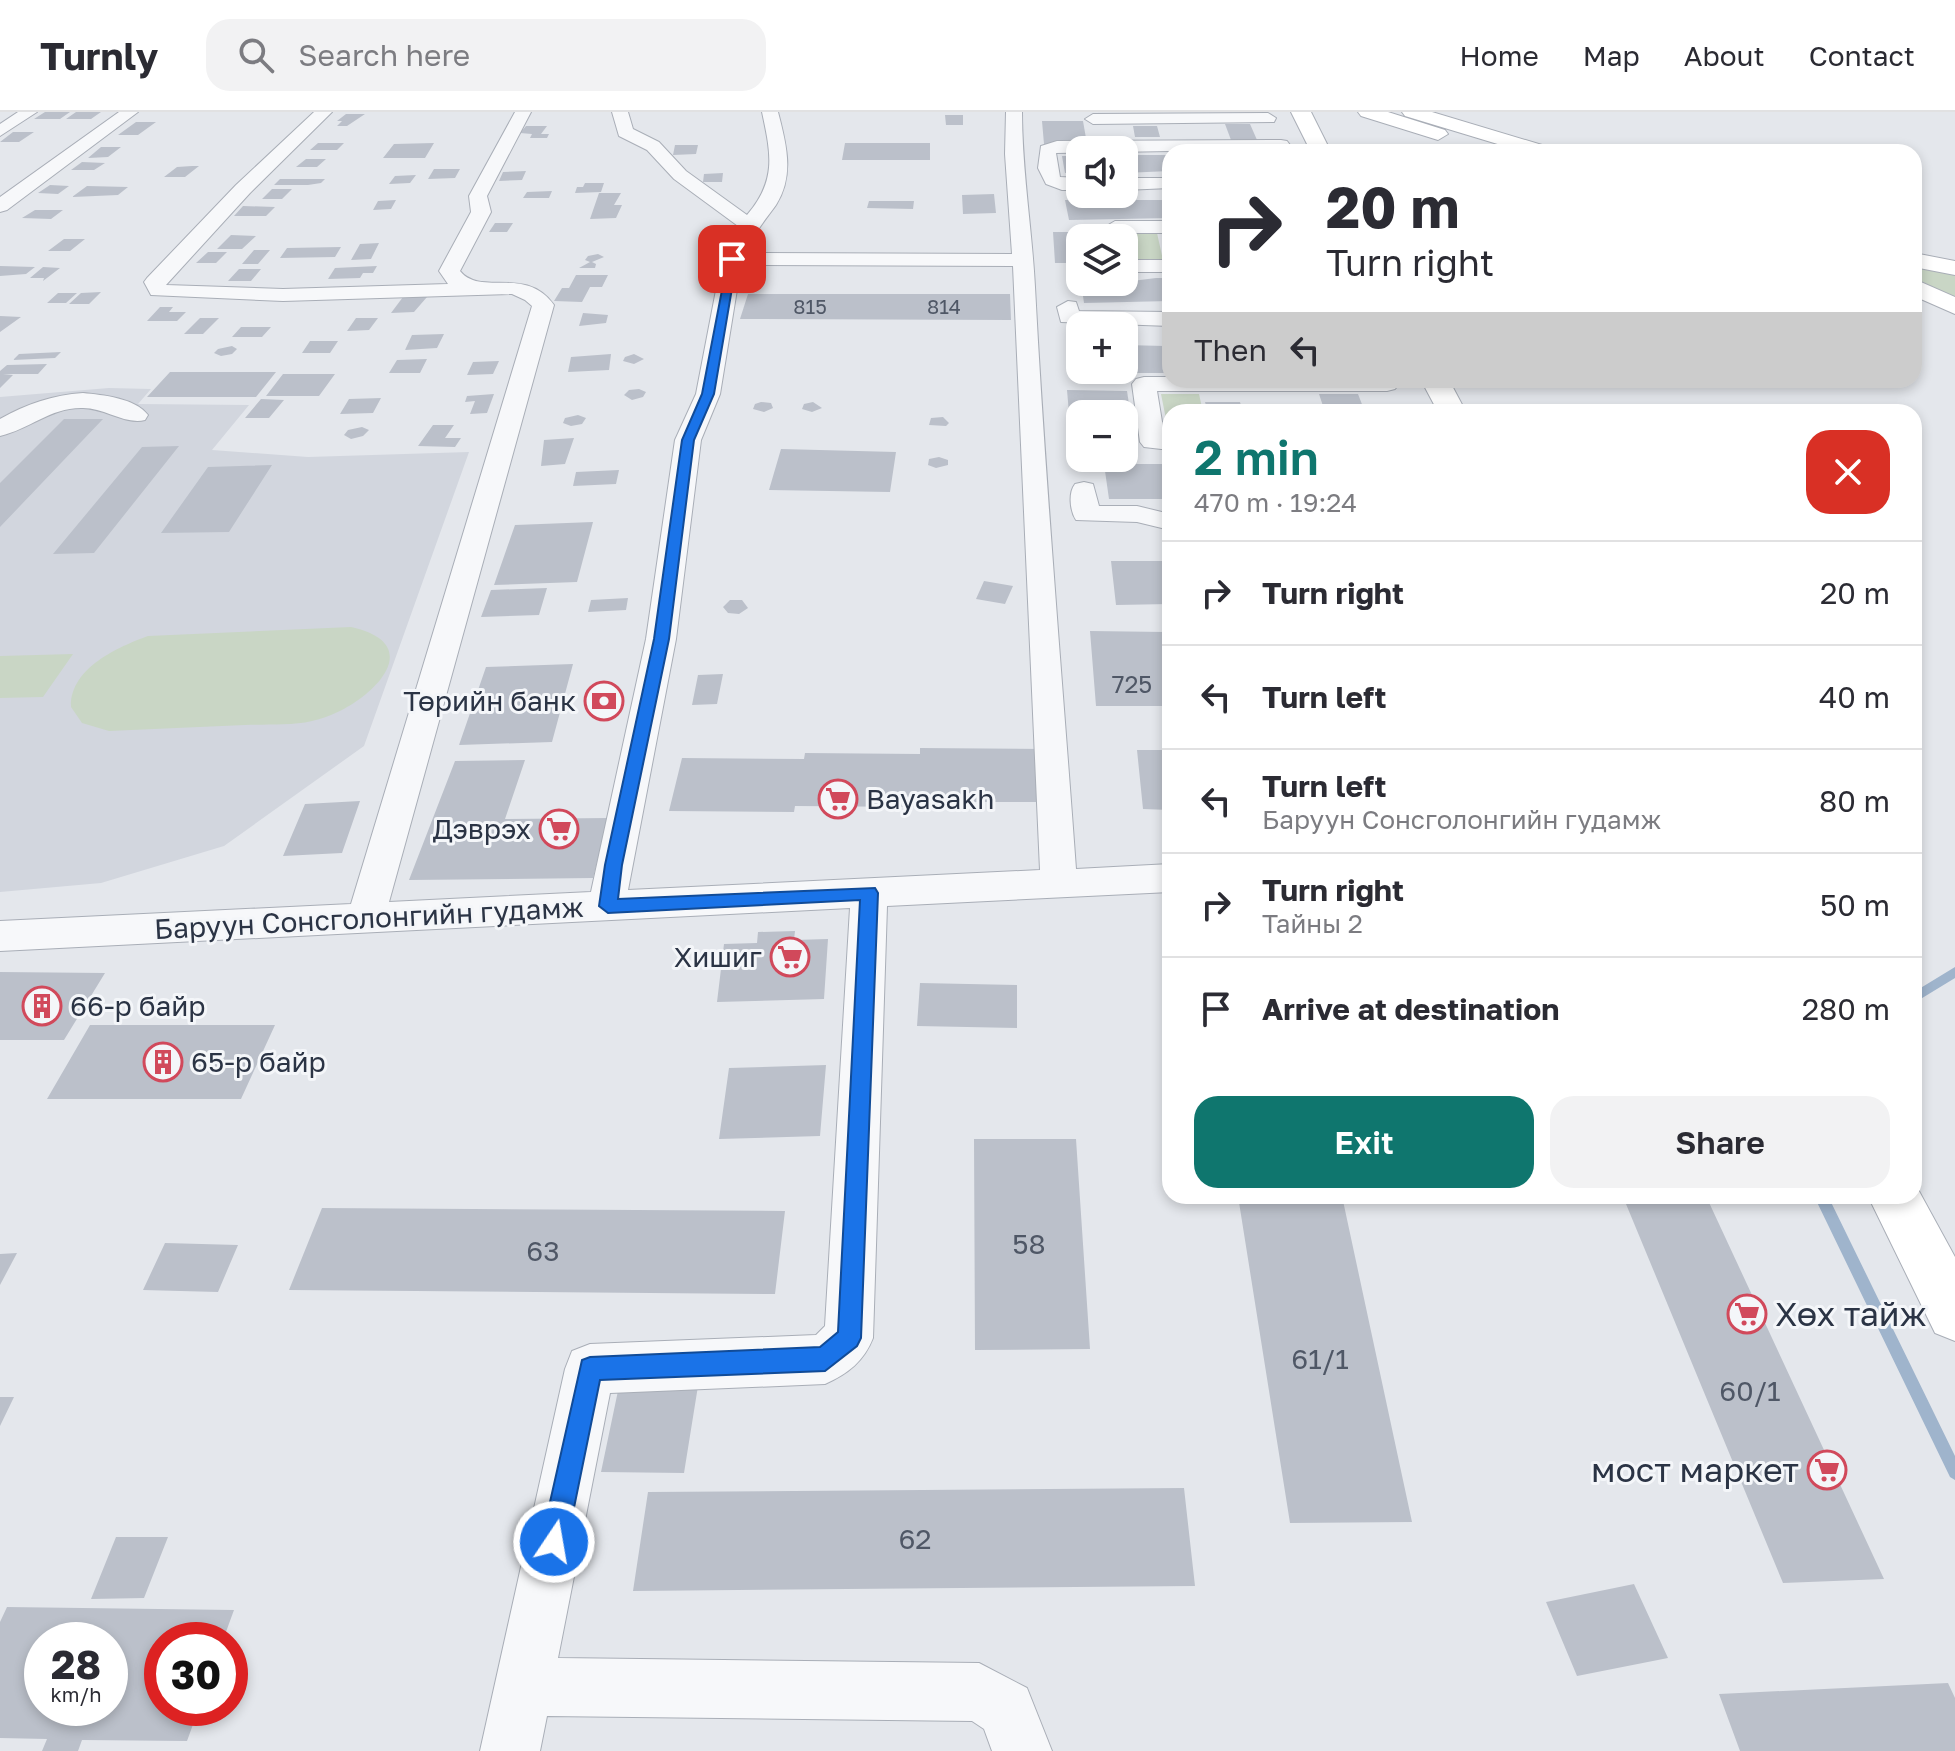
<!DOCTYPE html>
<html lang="en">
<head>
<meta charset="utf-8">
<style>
  body { margin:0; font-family:"Golos Text",sans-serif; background:#f2f2f3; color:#2b2b33; height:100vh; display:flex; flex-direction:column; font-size:30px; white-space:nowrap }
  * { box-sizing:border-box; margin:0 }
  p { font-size:26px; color:#7c7c81 }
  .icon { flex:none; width:44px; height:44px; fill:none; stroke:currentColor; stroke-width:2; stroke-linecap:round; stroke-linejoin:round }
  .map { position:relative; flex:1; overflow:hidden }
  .side { position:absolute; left:1162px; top:292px; width:760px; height:800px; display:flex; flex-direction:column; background:#fff; border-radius:24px; box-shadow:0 4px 12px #0003 }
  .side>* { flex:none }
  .hud { position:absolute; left:1162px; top:32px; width:760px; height:244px; border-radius:24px; box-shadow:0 4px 12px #0003; background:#fff; color:#2b2b33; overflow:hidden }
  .controls { position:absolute; left:1066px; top:24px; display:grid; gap:16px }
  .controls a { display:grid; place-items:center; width:72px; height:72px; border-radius:16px; background:#fff; box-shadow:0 4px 12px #0003; font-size:40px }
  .speed { position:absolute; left:24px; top:1510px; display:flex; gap:16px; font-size:40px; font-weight:700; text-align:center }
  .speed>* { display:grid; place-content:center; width:104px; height:104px; border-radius:50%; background:#fff; box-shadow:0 4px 12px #0003; line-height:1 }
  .speed small { font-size:20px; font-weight:400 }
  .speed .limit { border:12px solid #d22; background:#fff; color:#111 }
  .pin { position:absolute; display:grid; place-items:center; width:68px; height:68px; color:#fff; margin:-34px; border-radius:16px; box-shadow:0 4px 12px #0006 }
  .me { position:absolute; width:88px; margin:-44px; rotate:12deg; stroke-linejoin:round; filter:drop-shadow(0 0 6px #0008) }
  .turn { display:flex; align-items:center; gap:28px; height:168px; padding:0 32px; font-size:36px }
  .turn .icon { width:104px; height:104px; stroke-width:2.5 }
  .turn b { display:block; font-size:56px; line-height:68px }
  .then { display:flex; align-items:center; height:76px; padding:0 32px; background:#0003; gap:16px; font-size:30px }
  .round { display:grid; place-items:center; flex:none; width:84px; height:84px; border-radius:24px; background:#f2f2f3 }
  .headline { display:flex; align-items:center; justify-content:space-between; height:136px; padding:0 32px }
  h1 { font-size:48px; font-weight:600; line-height:60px; color:#0f766e }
  .action { display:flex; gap:16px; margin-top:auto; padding:16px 32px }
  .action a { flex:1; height:92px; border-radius:24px; background:#0f766e; color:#fff; font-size:32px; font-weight:600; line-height:92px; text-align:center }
  .action a+a { background:#f2f2f3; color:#2b2b33 }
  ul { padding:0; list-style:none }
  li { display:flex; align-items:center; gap:24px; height:104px; padding:0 32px; border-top:2px solid #e1e1e2 }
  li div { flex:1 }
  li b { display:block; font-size:30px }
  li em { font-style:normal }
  header { display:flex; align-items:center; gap:48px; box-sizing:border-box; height:112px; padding:0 40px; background:#fff; border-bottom:2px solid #e1e1e2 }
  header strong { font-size:38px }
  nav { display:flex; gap:44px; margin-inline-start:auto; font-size:28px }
  .search { width:560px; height:72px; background:#f2f2f3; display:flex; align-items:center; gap:20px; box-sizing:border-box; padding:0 28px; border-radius:24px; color:#7c7c81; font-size:30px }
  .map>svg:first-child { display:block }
  .built { fill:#d2d6de }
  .green { fill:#c9d6c5 }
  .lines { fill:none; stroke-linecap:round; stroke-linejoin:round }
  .stream { fill:#9fb4cc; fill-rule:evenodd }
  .building { fill:#bbc0ca; fill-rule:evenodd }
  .street-casing { stroke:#a9aeb7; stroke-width:2 }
  .secondary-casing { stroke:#a9aeb7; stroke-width:2 }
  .street { fill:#f7f8fa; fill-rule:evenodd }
  .secondary { fill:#fff; fill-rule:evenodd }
  .route { fill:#1a73e8; stroke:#114b97; stroke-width:2 }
  .labels { text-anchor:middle; stroke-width:6; stroke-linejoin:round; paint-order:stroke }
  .far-number-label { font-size:20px; fill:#4f5766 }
  .number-label { font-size:24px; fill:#4f5766 }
  .poi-label { font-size:28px; fill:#2b3445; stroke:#f4f6f9; text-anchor:end }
  .street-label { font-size:28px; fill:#2b3445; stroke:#f4f6f9 }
  .near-number-label { font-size:28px; fill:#4f5766 }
  .near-poi-label { font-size:34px; fill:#2b3445; stroke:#f4f6f9; text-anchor:start }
</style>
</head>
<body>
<header>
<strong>Turnly</strong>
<div class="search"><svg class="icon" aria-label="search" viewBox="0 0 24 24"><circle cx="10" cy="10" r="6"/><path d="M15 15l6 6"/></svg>Search here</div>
<nav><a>Home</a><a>Map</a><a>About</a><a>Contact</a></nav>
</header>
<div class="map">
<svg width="1955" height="1639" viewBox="0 0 1955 1639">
  <rect width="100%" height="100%" fill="#e4e7ec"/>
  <path class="built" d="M109 276 151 277 138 292 249 293 212 338 308 345 469 340 364 634 224 734 101 771 0 780V285Z"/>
  <path class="green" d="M1126 121H1157L1163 148H1131Z
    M1914 153 1955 161V185L1914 166Z
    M1161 282H1199L1203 300H1170L1169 322Z
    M351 515C437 534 360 600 312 609 291 614 267 612 245 613 199 615 154 617 109 619L82 611 71 595C70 556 118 535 148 524Z
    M73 542 43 585 0 586V544Z"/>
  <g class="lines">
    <path class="stream" d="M1955 855V866L1914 891V880Z
      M1814 1084H1828L1955 1344V1368L1950 1365Z"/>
  </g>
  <path class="building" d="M45 0H70L60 7H34Z
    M76 0H101L91 7H66Z
    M346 2H365L347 14H337L342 9H337Z
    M945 3H963V13H946Z
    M1042 9H1083L1087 32H1044Z
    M136 10H156L138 23H118Z
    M1225 12H1250L1257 28H1231Z
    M526 14H547L541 22H549L547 26H530L532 22 520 21Z
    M1133 14H1157L1160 25H1135Z
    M13 20H34L19 30H0Z
    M318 31H344L337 38H310Z
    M434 31 425 46H383L394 32Z
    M845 31H930V48H842Z
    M675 33H698L696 42 673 43Z
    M101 35H121L108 45 88 46Z
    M1124 43H1170V59L1124 61Z
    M1062 44H1080V61H1065Z
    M306 47H326L317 55H296Z
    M82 50 105 51 94 58H71Z
    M192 54H199L185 65H164L177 55Z
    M434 57H460L455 66 428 67Z
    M526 59 522 68 499 69 503 60Z
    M723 61 722 70H703L704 62Z
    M416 63 410 71 389 72 395 64Z
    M280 67H325L321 71 308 73H274Z
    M585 71H604L601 80 575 81 577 75H583Z
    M50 73 69 74 58 82 38 81Z
    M87 74 128 75 118 83 72 85Z
    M272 77H292L282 87H262Z
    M552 79 549 86H523L527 80Z
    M599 81H621L614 93H622L616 106 590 107Z
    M994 82 996 101 963 102 962 83Z
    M396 88 391 97 373 98 378 89Z
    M1065 88H1170V106L1069 108Z
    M869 89H914L913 97 867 96Z
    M243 94 275 95 266 104H234Z
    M35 98H63L51 107 22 106Z
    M495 111H513L507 120H489Z
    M1053 120H1102L1103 126H1080V151H1055Z
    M231 123 256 124 242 137H217Z
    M64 127H85L70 139H48Z
    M379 131 371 147 351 148 360 132Z
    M341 135 335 145 280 146 287 136Z
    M254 138H270L258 152H242Z
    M208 140H227L216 151H196Z
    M598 142 604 145 592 150 596 152 595 156H579L590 150 585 148 588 144Z
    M0 154 35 155 26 162 0 164Z
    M377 154 373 161H363L360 166 328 167 335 156Z
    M43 155 60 156 43 169 44 166H30Z
    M239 157H261L251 169H228Z
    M576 163H608L602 175H590L582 190 554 189 562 176H569Z
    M1156 166H1170V189L1084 191 1081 170H1124Z
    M101 180 89 192H69L81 181Z
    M58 181H77L66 191H47Z
    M748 182H1010L1011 208 740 207Z
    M403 185H427L414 200 391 201Z
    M160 195H173L169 200H186L177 209H147Z
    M583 201 608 203 606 211 579 214Z
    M0 204 21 205 0 220Z
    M200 206H219L203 222H184Z
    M356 206H378L369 218 347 219Z
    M241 215H271L262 225H232Z
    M444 222 437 236 405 238 412 223Z
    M310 229H338L330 241H302Z
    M1165 231H1170V261H1124V233L1165 234Z
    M232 234 237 237 232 242 221 244 214 241 218 237Z
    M61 240 55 246 13 248 19 242Z
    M611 242 609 258 568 260 571 245Z
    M634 242 644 247 634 252 623 249 625 245Z
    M427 247 420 261H389L397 248Z
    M499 249 493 262 467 263 473 250Z
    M47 252 38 262H3L13 263 0 276V259L7 253Z
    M170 260H276L256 285H147Z
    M283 262H335L319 284H266Z
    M639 277 646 280 643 285 632 288 624 283 629 278Z
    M1067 278 1127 279 1134 325H1124V302H1080V325H1071Z
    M494 282 487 301 470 302 475 289 465 290 467 284Z
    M1319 282H1358L1365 300H1325Z
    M381 286 373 301 340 302 349 287Z
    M261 287 284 288 269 306H245Z
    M761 290 771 291 773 296 764 300 753 297 755 292Z
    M813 290 822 296 812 300 802 297 804 292Z
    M1205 290H1240L1243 300H1208Z
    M578 303 586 306 582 312 571 314 563 311 565 306Z
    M943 305 949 311 946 314 929 313 931 306Z
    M64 307H103L0 415V371Z
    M433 313H454L445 326H461L455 335 418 334Z
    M362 315 369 318 363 324 351 327 344 323 348 318Z
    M574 326 565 352 541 354 544 328Z
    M179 334 94 441 53 442 142 335Z
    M781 337 896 340 890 380 769 378Z
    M939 345 948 348V353L936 356 928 353 929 347Z
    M1104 352H1170V387H1109Z
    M272 353 229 420 161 421 208 355Z
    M619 358 616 372 573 374 576 360Z
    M593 410 577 470 494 473 515 413Z
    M1111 449H1170V492L1116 493Z
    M984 469 1013 474 1005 492 976 487Z
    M547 476 539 503 481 505 491 478Z
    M628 486 626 498 588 500 591 488Z
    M730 488H742L748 496 739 502 728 501 723 495Z
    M1090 519 1165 520 1170 552V594H1096Z
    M573 552 552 630 459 633 486 555Z
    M723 562 717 592 692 593 698 563Z
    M920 636 1046 637 1048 690H920V695L795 694 794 700 669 699 682 646 804 647 805 641 920 642Z
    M1137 638H1170V698L1143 697Z
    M525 648 505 707 608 706 593 766 409 768 455 649Z
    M360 689 342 741 283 744 305 692Z
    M795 819 794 828 828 827 824 887 717 890 724 832 757 831 758 820Z
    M0 860 105 861 64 928H0Z
    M920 871 1017 873V916L917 914Z
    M90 913H275L241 987H47Z
    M826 953 820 1024 719 1027 729 956Z
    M974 1027H1076L1090 1237 975 1238Z
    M1238 1084H1342L1412 1410 1290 1411Z
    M1622 1084H1706L1884 1467 1783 1471 1626 1092 1674 1089 1625 1091Z
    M322 1096 785 1099 775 1182 289 1178Z
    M165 1131 238 1133 218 1180 143 1178Z
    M17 1141 0 1173V1142Z
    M619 1274H698L684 1361 601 1360Z
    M0 1285H14L0 1314Z
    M1184 1376 1195 1474 633 1479 648 1380Z
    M116 1425H168L144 1486 91 1487Z
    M1634 1472 1668 1546 1577 1564 1546 1490Z
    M7 1495 234 1498 223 1528H162V1596H199L187 1629 82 1628 78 1639H42L47 1627 0 1626V1510ZM42 1528H110V1596H42Z
    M1948 1571 1955 1586V1639H1740L1719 1582Z"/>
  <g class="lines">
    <defs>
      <path id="street" d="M18 0H37L0 24V12Z
        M119 0H138L7 98 0 100V85Z
        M314 0H332L250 81 166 173 283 177 448 172 439 159 471 100 469 84 515 0H531L487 84 491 100 460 159C481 185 525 153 554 193L389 790 591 780 646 527 675 328 696 282 722 147 738 114 674 67 647 38 619 24 612 0H628L633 17 659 30 686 59 747 103C777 68 771 42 762 0H778C786 31 795 63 776 93 764 109 754 122 745 141L1012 142 1005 42 1006 0H1022C1022 59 1032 117 1035 175 1045 369 1062 563 1076 757L1170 752V780L887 794 873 1226C864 1249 848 1262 825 1272L610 1281 558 1546 979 1551 1027 1576 1052 1639H992L984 1617 972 1609 547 1604 540 1639H480L565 1257 572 1239 590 1232 816 1223 825 1214 850 796 0 839V809L351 792 532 194 525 188 512 182 283 189 151 183 144 170 147 166 236 73ZM741 153 1013 154 1040 758 628 778 676 527 701 328 720 282Z
        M1268 1 1276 6 1274 10 1093 12 1085 7 1093 2Z
        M1281 28 1287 29 1290 33 1287 37 1056 41 1060 65 1080 66V78H1062L1046 72 1038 56 1041 34 1057 29Z
        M1124 66H1170V76L1124 78Z
        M1115 109H1170V121H1126L1124 130V126H1107L1105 115Z
        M1124 148H1170V160H1124Z
        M1068 189 1076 190 1079 199 1170 200V214L1061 210 1057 195Z
        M1144 265H1170V268H1396L1399 272 1395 277 1387 279H1157L1164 322H1170V338L1144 335 1140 330 1132 272 1136 267Z
        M83 281C103 283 135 286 148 303L145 308C125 313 105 296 83 296 51 295 30 317 0 324V307C26 292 53 283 83 281Z
        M1084 370 1093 372 1099 394H1137L1170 402V418L1137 410 1076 408C1070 399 1068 381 1075 372Z"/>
      <path id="secondary" d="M1291 0H1311L1331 40H1311Z
        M1358 0H1388L1445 18 1448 22 1438 28 1361 4Z
        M1402 0H1432L1552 36 1555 40H1524L1405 4Z
        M1914 141 1955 149V163L1914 155Z
        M1914 167 1955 185V202L1914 184Z
        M1421 268H1449L1466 300H1438Z
        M1914 1070 1955 1145V1229L1935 1221 1868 1084H1914Z"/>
    </defs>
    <use href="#street" class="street-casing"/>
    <use href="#secondary" class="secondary-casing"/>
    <use href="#street" class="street"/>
    <use href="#secondary" class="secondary"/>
  </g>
  <path class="route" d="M732 144 737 147 714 282 694 328 669 527 622 753 618 787 875 776 878 781 861 1226 857 1234 825 1259 600 1268 567 1430 563 1439 554 1443 544 1439 541 1430 582 1248 590 1245 820 1235 838 1220 860 788 608 801 599 794 605 753 654 527 682 328 702 282 728 147Z"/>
  <defs>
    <symbol id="bank-ring" viewBox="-11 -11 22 22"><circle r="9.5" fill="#f4f6f9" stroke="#d1495b" stroke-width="1.5"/><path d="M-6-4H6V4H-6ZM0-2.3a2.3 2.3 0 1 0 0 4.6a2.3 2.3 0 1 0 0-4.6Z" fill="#d1495b"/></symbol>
    <symbol id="supermarket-ring" viewBox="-11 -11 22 22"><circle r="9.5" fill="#f4f6f9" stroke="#d1495b" stroke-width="1.5"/><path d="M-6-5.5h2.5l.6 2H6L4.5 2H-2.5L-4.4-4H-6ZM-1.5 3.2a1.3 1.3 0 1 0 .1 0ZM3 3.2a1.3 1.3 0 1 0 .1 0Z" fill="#d1495b"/></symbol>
    <symbol id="building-ring" viewBox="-11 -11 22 22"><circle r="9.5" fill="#f4f6f9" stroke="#d1495b" stroke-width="1.5"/><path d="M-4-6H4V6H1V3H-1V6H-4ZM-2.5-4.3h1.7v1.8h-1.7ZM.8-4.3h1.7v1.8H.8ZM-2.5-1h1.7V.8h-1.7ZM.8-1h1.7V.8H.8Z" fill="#d1495b"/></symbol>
  </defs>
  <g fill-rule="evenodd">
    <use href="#bank-ring" x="582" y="567" width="44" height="44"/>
    <use href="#supermarket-ring" x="816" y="665" width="44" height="44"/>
    <use href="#supermarket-ring" x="537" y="695" width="44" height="44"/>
    <use href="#supermarket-ring" x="768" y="823" width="44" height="44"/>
    <use href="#building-ring" x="20" y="872" width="44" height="44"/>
    <use href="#building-ring" x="141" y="928" width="44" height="44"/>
    <use href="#supermarket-ring" x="1725" y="1180" width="44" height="44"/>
    <use href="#supermarket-ring" x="1805" y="1336" width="44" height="44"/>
  </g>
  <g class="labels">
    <g class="far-number-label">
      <text x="810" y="202">815</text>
      <text x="944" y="202">814</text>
    </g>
    <g class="number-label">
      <text x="1132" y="581">725</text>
    </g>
    <g class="poi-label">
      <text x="576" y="599">Төрийн банк</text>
      <text x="866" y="697" text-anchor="start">Bayasakh</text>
      <text x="531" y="727">Дэврэх</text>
      <text x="762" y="855">Хишиг</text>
      <text x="70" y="904" text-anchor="start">66-р байр</text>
      <text x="191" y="960" text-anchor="start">65-р байр</text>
    </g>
    <g class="street-label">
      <text transform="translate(369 806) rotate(-3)" y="10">Баруун Сонсголонгийн гудамж</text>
    </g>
    <g class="near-number-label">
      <text x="1029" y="1142">58</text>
      <text x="543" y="1149">63</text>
      <text x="1320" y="1257">61/1</text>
      <text x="1750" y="1289">60/1</text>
      <text x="915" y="1437">62</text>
    </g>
    <g class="near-poi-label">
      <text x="1775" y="1214">Хөх тайж</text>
      <text x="1799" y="1370" text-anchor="end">мост маркет</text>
    </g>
  </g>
</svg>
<div class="controls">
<a><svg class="icon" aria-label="sound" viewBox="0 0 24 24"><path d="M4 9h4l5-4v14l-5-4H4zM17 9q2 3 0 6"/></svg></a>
<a><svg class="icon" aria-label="layers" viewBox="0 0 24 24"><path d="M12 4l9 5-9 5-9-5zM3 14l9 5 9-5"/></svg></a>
<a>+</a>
<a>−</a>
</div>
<div class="speed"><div>28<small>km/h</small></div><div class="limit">30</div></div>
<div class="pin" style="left:732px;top:147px;background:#d93025"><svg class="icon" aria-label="arrive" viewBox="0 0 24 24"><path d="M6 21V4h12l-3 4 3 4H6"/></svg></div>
<svg class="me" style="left:554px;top:1430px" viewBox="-20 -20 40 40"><circle r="17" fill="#1a73e8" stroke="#fff" stroke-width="3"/><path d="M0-11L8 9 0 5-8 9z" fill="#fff"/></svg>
<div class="hud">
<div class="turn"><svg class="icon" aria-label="right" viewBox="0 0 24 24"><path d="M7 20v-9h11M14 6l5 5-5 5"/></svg><div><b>20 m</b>Turn right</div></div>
<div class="then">Then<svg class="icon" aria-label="left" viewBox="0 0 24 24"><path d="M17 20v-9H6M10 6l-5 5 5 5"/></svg></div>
</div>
<section class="side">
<div class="headline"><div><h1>2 min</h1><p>470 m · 19:24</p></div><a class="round" style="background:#d93025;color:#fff"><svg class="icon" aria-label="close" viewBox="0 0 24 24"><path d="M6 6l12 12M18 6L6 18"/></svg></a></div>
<ul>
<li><svg class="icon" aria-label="right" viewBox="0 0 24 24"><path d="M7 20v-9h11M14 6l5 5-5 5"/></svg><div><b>Turn right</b></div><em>20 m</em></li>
<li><svg class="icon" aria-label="left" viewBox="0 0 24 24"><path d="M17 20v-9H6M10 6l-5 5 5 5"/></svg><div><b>Turn left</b></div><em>40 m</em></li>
<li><svg class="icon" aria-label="left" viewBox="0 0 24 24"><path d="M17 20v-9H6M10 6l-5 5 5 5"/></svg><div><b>Turn left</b><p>Баруун Сонсголонгийн гудамж</p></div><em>80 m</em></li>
<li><svg class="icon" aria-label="right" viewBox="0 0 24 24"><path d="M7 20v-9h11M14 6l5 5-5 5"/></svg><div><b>Turn right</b><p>Тайны 2</p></div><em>50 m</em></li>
<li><svg class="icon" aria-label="arrive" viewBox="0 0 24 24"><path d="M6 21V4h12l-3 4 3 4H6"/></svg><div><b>Arrive at destination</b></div><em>280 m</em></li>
</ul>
<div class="action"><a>Exit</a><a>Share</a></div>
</section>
</div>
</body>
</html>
